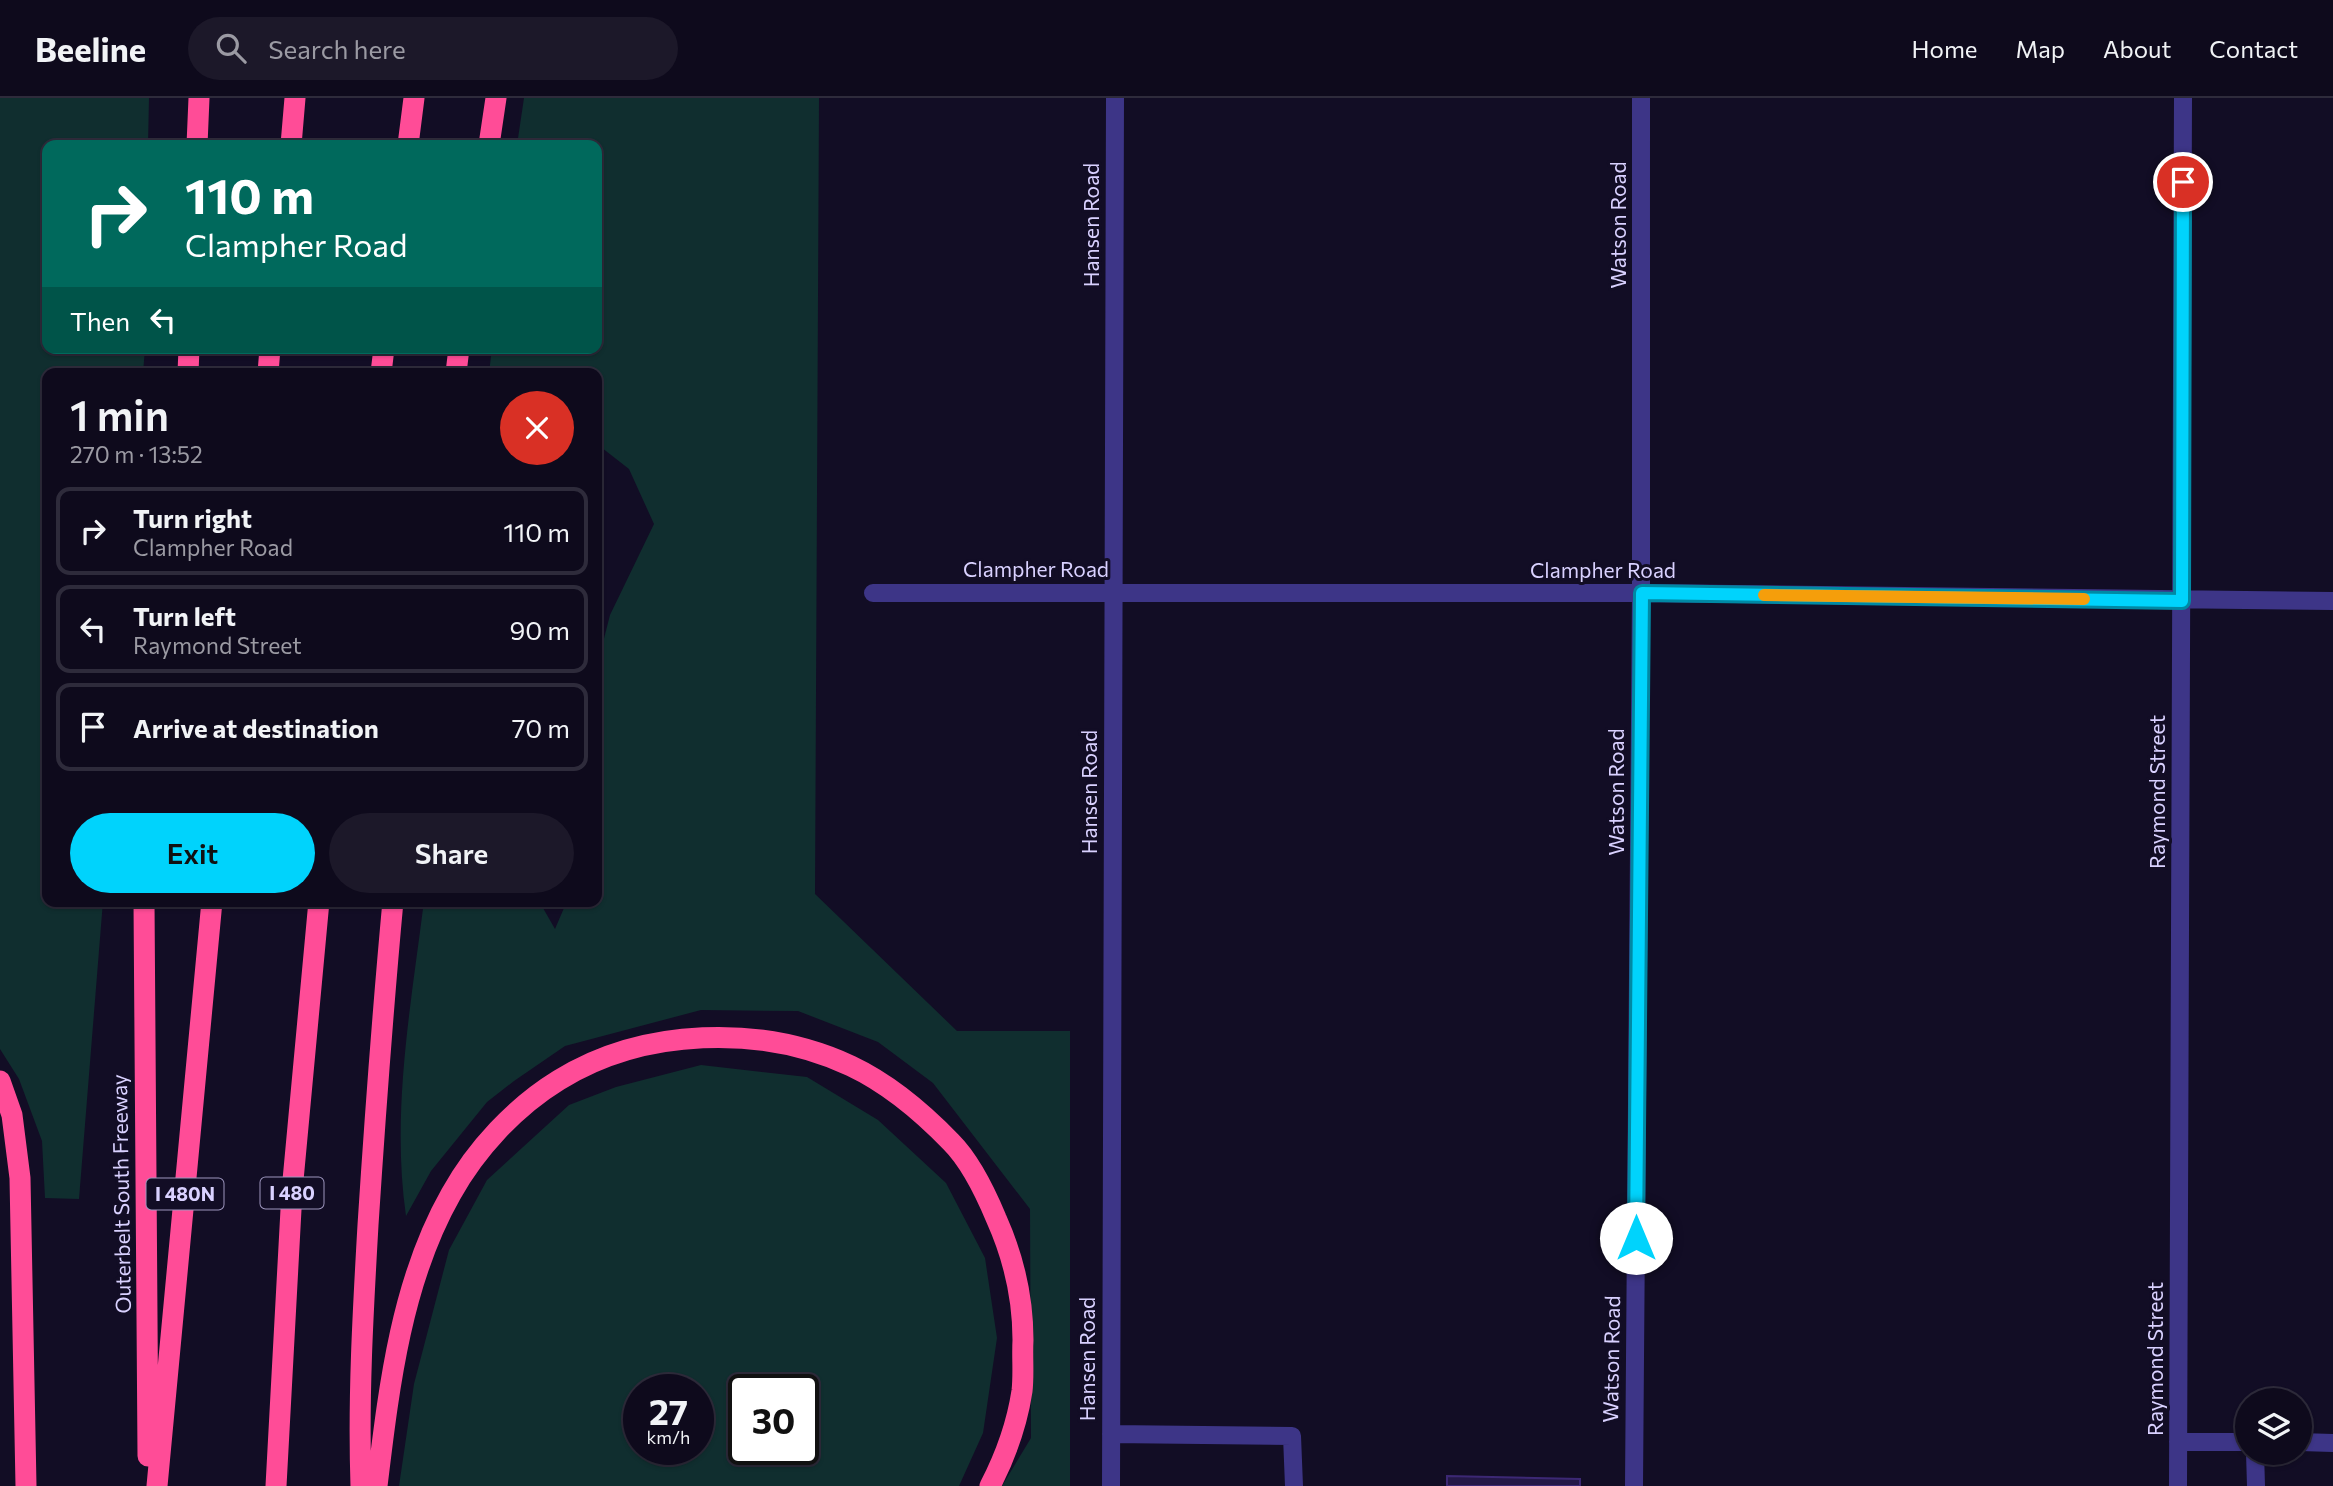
<!DOCTYPE html>
<html lang="en">
<head>
<meta charset="utf-8">
<style>
  body { margin:0; font-family:Commissioner,sans-serif; background:#1c1829; color:#f1f3f6; height:100vh; display:flex; flex-direction:column; font-size:26px; white-space:nowrap }
  * { box-sizing:border-box; margin:0 }
  p { font-size:23px; color:#9b9aa3 }
  .icon { flex:none; width:38px; height:38px; fill:none; stroke:currentColor; stroke-width:2; stroke-linecap:round; stroke-linejoin:round }
  .map { position:relative; flex:1; overflow:hidden }
  .panel { position:absolute; left:42px; top:270px; width:560px; height:539px; display:flex; flex-direction:column; background:#0e0a1c; border-radius:14px; box-shadow:0 2px 5px #0004,0 0 0 2px #2e2b3b }
  .panel>* { flex:none }
  .guide { position:absolute; left:42px; top:42px; width:560px; height:214px; border-radius:14px; box-shadow:0 2px 5px #0004,0 0 0 2px #2e2b3b; background:#00695c; color:#fff; overflow:hidden }
  .fabs { position:absolute; left:2235px; top:1290px; display:grid; gap:14px }
  .fabs a { display:grid; place-items:center; width:77px; height:77px; border-radius:50%; background:#0e0a1c; box-shadow:0 2px 5px #0004,0 0 0 2px #2e2b3b; font-size:35px }
  .speed { position:absolute; left:623px; top:1276px; display:flex; gap:14px; font-size:35px; font-weight:700; text-align:center }
  .speed>* { display:grid; place-content:center; width:91px; height:91px; border-radius:50%; background:#0e0a1c; box-shadow:0 2px 5px #0004,0 0 0 2px #2e2b3b; line-height:1 }
  .speed small { font-size:18px; font-weight:400 }
  .speed .limit { border:4px solid #111; border-radius:10px; background:#fff; color:#111 }
  .pin { position:absolute; display:grid; place-items:center; width:60px; height:60px; color:#fff; margin:-30px; border:4px solid #fff; border-radius:50%; box-shadow:0 2px 7px #0007 }
  .me { position:absolute; width:77px; margin:-38px; rotate:0deg; stroke-linejoin:round; filter:drop-shadow(0 0 5px #0008) }
  .turn { display:flex; align-items:center; gap:24px; height:147px; padding:0 28px; font-size:32px }
  .turn .icon { width:91px; height:91px; stroke-width:2.5 }
  .turn b { display:block; font-size:49px; line-height:60px }
  .then { display:flex; align-items:center; height:66px; padding:0 28px; background:#0003; gap:14px; font-size:26px }
  .round { display:grid; place-items:center; flex:none; width:74px; height:74px; border-radius:37px; background:#1c1829 }
  .summary { display:flex; align-items:center; justify-content:space-between; height:119px; padding:0 28px }
  h1 { font-size:42px; font-weight:600; line-height:52px }
  .primary-button { display:flex; gap:14px; margin-top:auto; padding:14px 28px }
  .primary-button a { flex:1; height:80px; border-radius:42px; background:#00d3fc; color:#111; font-size:28px; font-weight:600; line-height:80px; text-align:center }
  .primary-button a+a { background:#1c1829; color:#f1f3f6 }
  ul { padding:0; list-style:none }
  li { display:flex; align-items:center; gap:21px; height:88px; margin:0 14px 10px; padding:0 14px; border:4px solid #2e2b3b; border-radius:14px }
  li div { flex:1 }
  li b { display:block; font-size:26px }
  li em { font-style:normal }
  header { display:flex; align-items:center; gap:42px; box-sizing:border-box; height:98px; padding:0 35px; background:#0e0a1c; border-bottom:2px solid #2e2b3b }
  header strong { font-size:33px }
  nav { display:flex; gap:38px; margin-inline-start:auto; font-size:24px }
  .search { width:490px; height:63px; background:#1c1829; display:flex; align-items:center; gap:18px; box-sizing:border-box; padding:0 24px; border-radius:38px; color:#9b9aa3; font-size:26px }
  .map>svg:first-child { display:block }
  .green { fill:#102e2f; fill-rule:evenodd }
  .building { fill:#241847; stroke:#3c2874; stroke-width:2 }
  .lines { fill:none; stroke-linecap:round; stroke-linejoin:round }
  .minor { stroke:#3d3587; stroke-width:18 }
  .highway { stroke:#ff4c97; stroke-width:21 }
  .route-casing { stroke:#0089a4; stroke-width:18 }
  .route { stroke:#00d3fc; stroke-width:12 }
  .slow { stroke:#f59e0b; stroke-width:12 }
  .labels { text-anchor:middle; stroke-width:6; stroke-linejoin:round; paint-order:stroke }
  .shield { fill:#120d25; stroke:#9d96be; stroke-width:2 }
  .shield-label { font-size:19px; font-weight:bold; fill:#d9d1ff }
  .street-label { font-size:21px; fill:#d9d1ff; stroke:#120d25 }
</style>
</head>
<body>
<header>
<strong>Beeline</strong>
<div class="search"><svg class="icon" aria-label="search" viewBox="0 0 24 24"><circle cx="10" cy="10" r="6"/><path d="M15 15l6 6"/></svg>Search here</div>
<nav><a>Home</a><a>Map</a><a>About</a><a>Contact</a></nav>
</header>
<div class="map">
<svg width="2333" height="1388" viewBox="0 0 2333 1388">
  <rect width="100%" height="100%" fill="#120d25"/>
  <path class="green" d="M0 0H149L148 47H47V250H145L143 275H47V803H103L79 1101 45 1100 42 1043 19 981 0 951Z
    M524 0H819L815 796 957 933H1070V1388H1002L1031 1340 1030 1111 933 985 878 944 798 913 701 912 565 948 514 983 487 1004 431 1073 406 1118C391 1014 411 907 424 803H539L555 831 567 803H597V568L610 517 654 426 629 371 597 346V275H489L492 250H597V47H517Z
    M701 967 807 979 878 1022 946 1085 985 1160 997 1240 983 1335 959 1388H399L414 1286 449 1152 487 1082 569 1007 616 989ZM639 1292H698V1351H639ZM744 1292H803V1351H744Z"/>
  <path class="building" d="M1447 1378 1580 1381V1388H1447Z"/>
  <g class="lines">
    <path class="minor" d="M873 495H1641L2333 503
      M1111 1336 1292 1338 1294 1388
      M2178 1344H2247
      M2300 1344 2333 1345
      M2255 1354 2256 1388
      M1111 1388 1115 0
      M1634 1388 1641 495V0
      M2178 1388 2183 0"/>
    <path class="highway" d="M197 47 199 0
      M291 47 295 0
      M408 47 414 0
      M489 47 496 0
      M188 275 189 250
      M268 275 270 250
      M381 275 384 250
      M456 275 459 250
      M144 803 148 1358
      M0 983 12 1017 20 1080 26 1388
      M157 1388 212 803
      M276 1388 292 1093 319 803
      M361 1388C358 1301 363 1214 368 1127 375 1019 383 911 393 803
      M377 1388C389 1289 401 1184 451 1096 476 1051 515 1009 559 982 643 930 761 926 851 968 887 985 923 1015 951 1044 970 1063 986 1096 996 1120 1014 1160 1023 1198 1023 1242 1022 1259 1024 1276 1022 1293 1017 1326 1005 1359 990 1388"/>
  </g>
  <g class="lines">
    <defs>
      <path id="route" d="M1636 1140 1642 495 2182 503 2183 84"/>
    </defs>
    <use href="#route" class="route-casing"/>
    <use href="#route" class="route"/>
    <path class="slow" d="M1764 497 2084 501"/>
  </g>
  <g class="labels">
    <g class="shield">
      <rect x="260.5" y="1079.5" width="63" height="31" rx="5"/>
      <rect x="146.5" y="1080.5" width="77" height="31" rx="5"/>
    </g>
    <g class="shield-label">
      <text x="292" y="1102">I 480</text>
      <text x="185" y="1103">I 480N</text>
    </g>
    <g class="street-label">
      <text transform="translate(1092 127) rotate(-90)" y="7">Hansen Road</text>
      <text transform="translate(1619 127) rotate(-90)" y="7">Watson Road</text>
      <text x="1036" y="479">Clampher Road</text>
      <text x="1603" y="480">Clampher Road</text>
      <text transform="translate(1090 694) rotate(-90)" y="7">Hansen Road</text>
      <text transform="translate(1617 694) rotate(-90)" y="7">Watson Road</text>
      <text transform="translate(2158 694) rotate(-90)" y="7">Raymond Street</text>
      <text transform="translate(122 1096) rotate(-91)" y="7">Outerbelt South Freeway</text>
      <text transform="translate(1088 1261) rotate(-90)" y="7">Hansen Road</text>
      <text transform="translate(1612 1261) rotate(-89)" y="7">Watson Road</text>
      <text transform="translate(2156 1261) rotate(-90)" y="7">Raymond Street</text>
    </g>
  </g>
</svg>
<div class="fabs">
<a><svg class="icon" aria-label="layers" viewBox="0 0 24 24"><path d="M12 4l9 5-9 5-9-5zM3 14l9 5 9-5"/></svg></a>
</div>
<div class="speed"><div>27<small>km/h</small></div><div class="limit">30</div></div>
<div class="pin" style="left:2183px;top:84px;background:#d93025"><svg class="icon" aria-label="arrive" viewBox="0 0 24 24"><path d="M6 21V4h12l-3 4 3 4H6"/></svg></div>
<svg class="me" style="left:1636px;top:1140px" viewBox="-20 -20 40 40"><circle r="19" fill="#fff"/><path d="M0-13L10 11 0 6-10 11z" fill="#00d3fc"/></svg>
<div class="guide">
<div class="turn"><svg class="icon" aria-label="right" viewBox="0 0 24 24"><path d="M7 20v-9h11M14 6l5 5-5 5"/></svg><div><b>110 m</b>Clampher Road</div></div>
<div class="then">Then<svg class="icon" aria-label="left" viewBox="0 0 24 24"><path d="M17 20v-9H6M10 6l-5 5 5 5"/></svg></div>
</div>
<section class="panel">
<div class="summary"><div><h1>1 min</h1><p>270 m · 13:52</p></div><a class="round" style="background:#d93025;color:#fff"><svg class="icon" aria-label="close" viewBox="0 0 24 24"><path d="M6 6l12 12M18 6L6 18"/></svg></a></div>
<ul>
<li><svg class="icon" aria-label="right" viewBox="0 0 24 24"><path d="M7 20v-9h11M14 6l5 5-5 5"/></svg><div><b>Turn right</b><p>Clampher Road</p></div><em>110 m</em></li>
<li><svg class="icon" aria-label="left" viewBox="0 0 24 24"><path d="M17 20v-9H6M10 6l-5 5 5 5"/></svg><div><b>Turn left</b><p>Raymond Street</p></div><em>90 m</em></li>
<li><svg class="icon" aria-label="arrive" viewBox="0 0 24 24"><path d="M6 21V4h12l-3 4 3 4H6"/></svg><div><b>Arrive at destination</b></div><em>70 m</em></li>
</ul>
<div class="primary-button"><a>Exit</a><a>Share</a></div>
</section>
</div>
</body>
</html>
